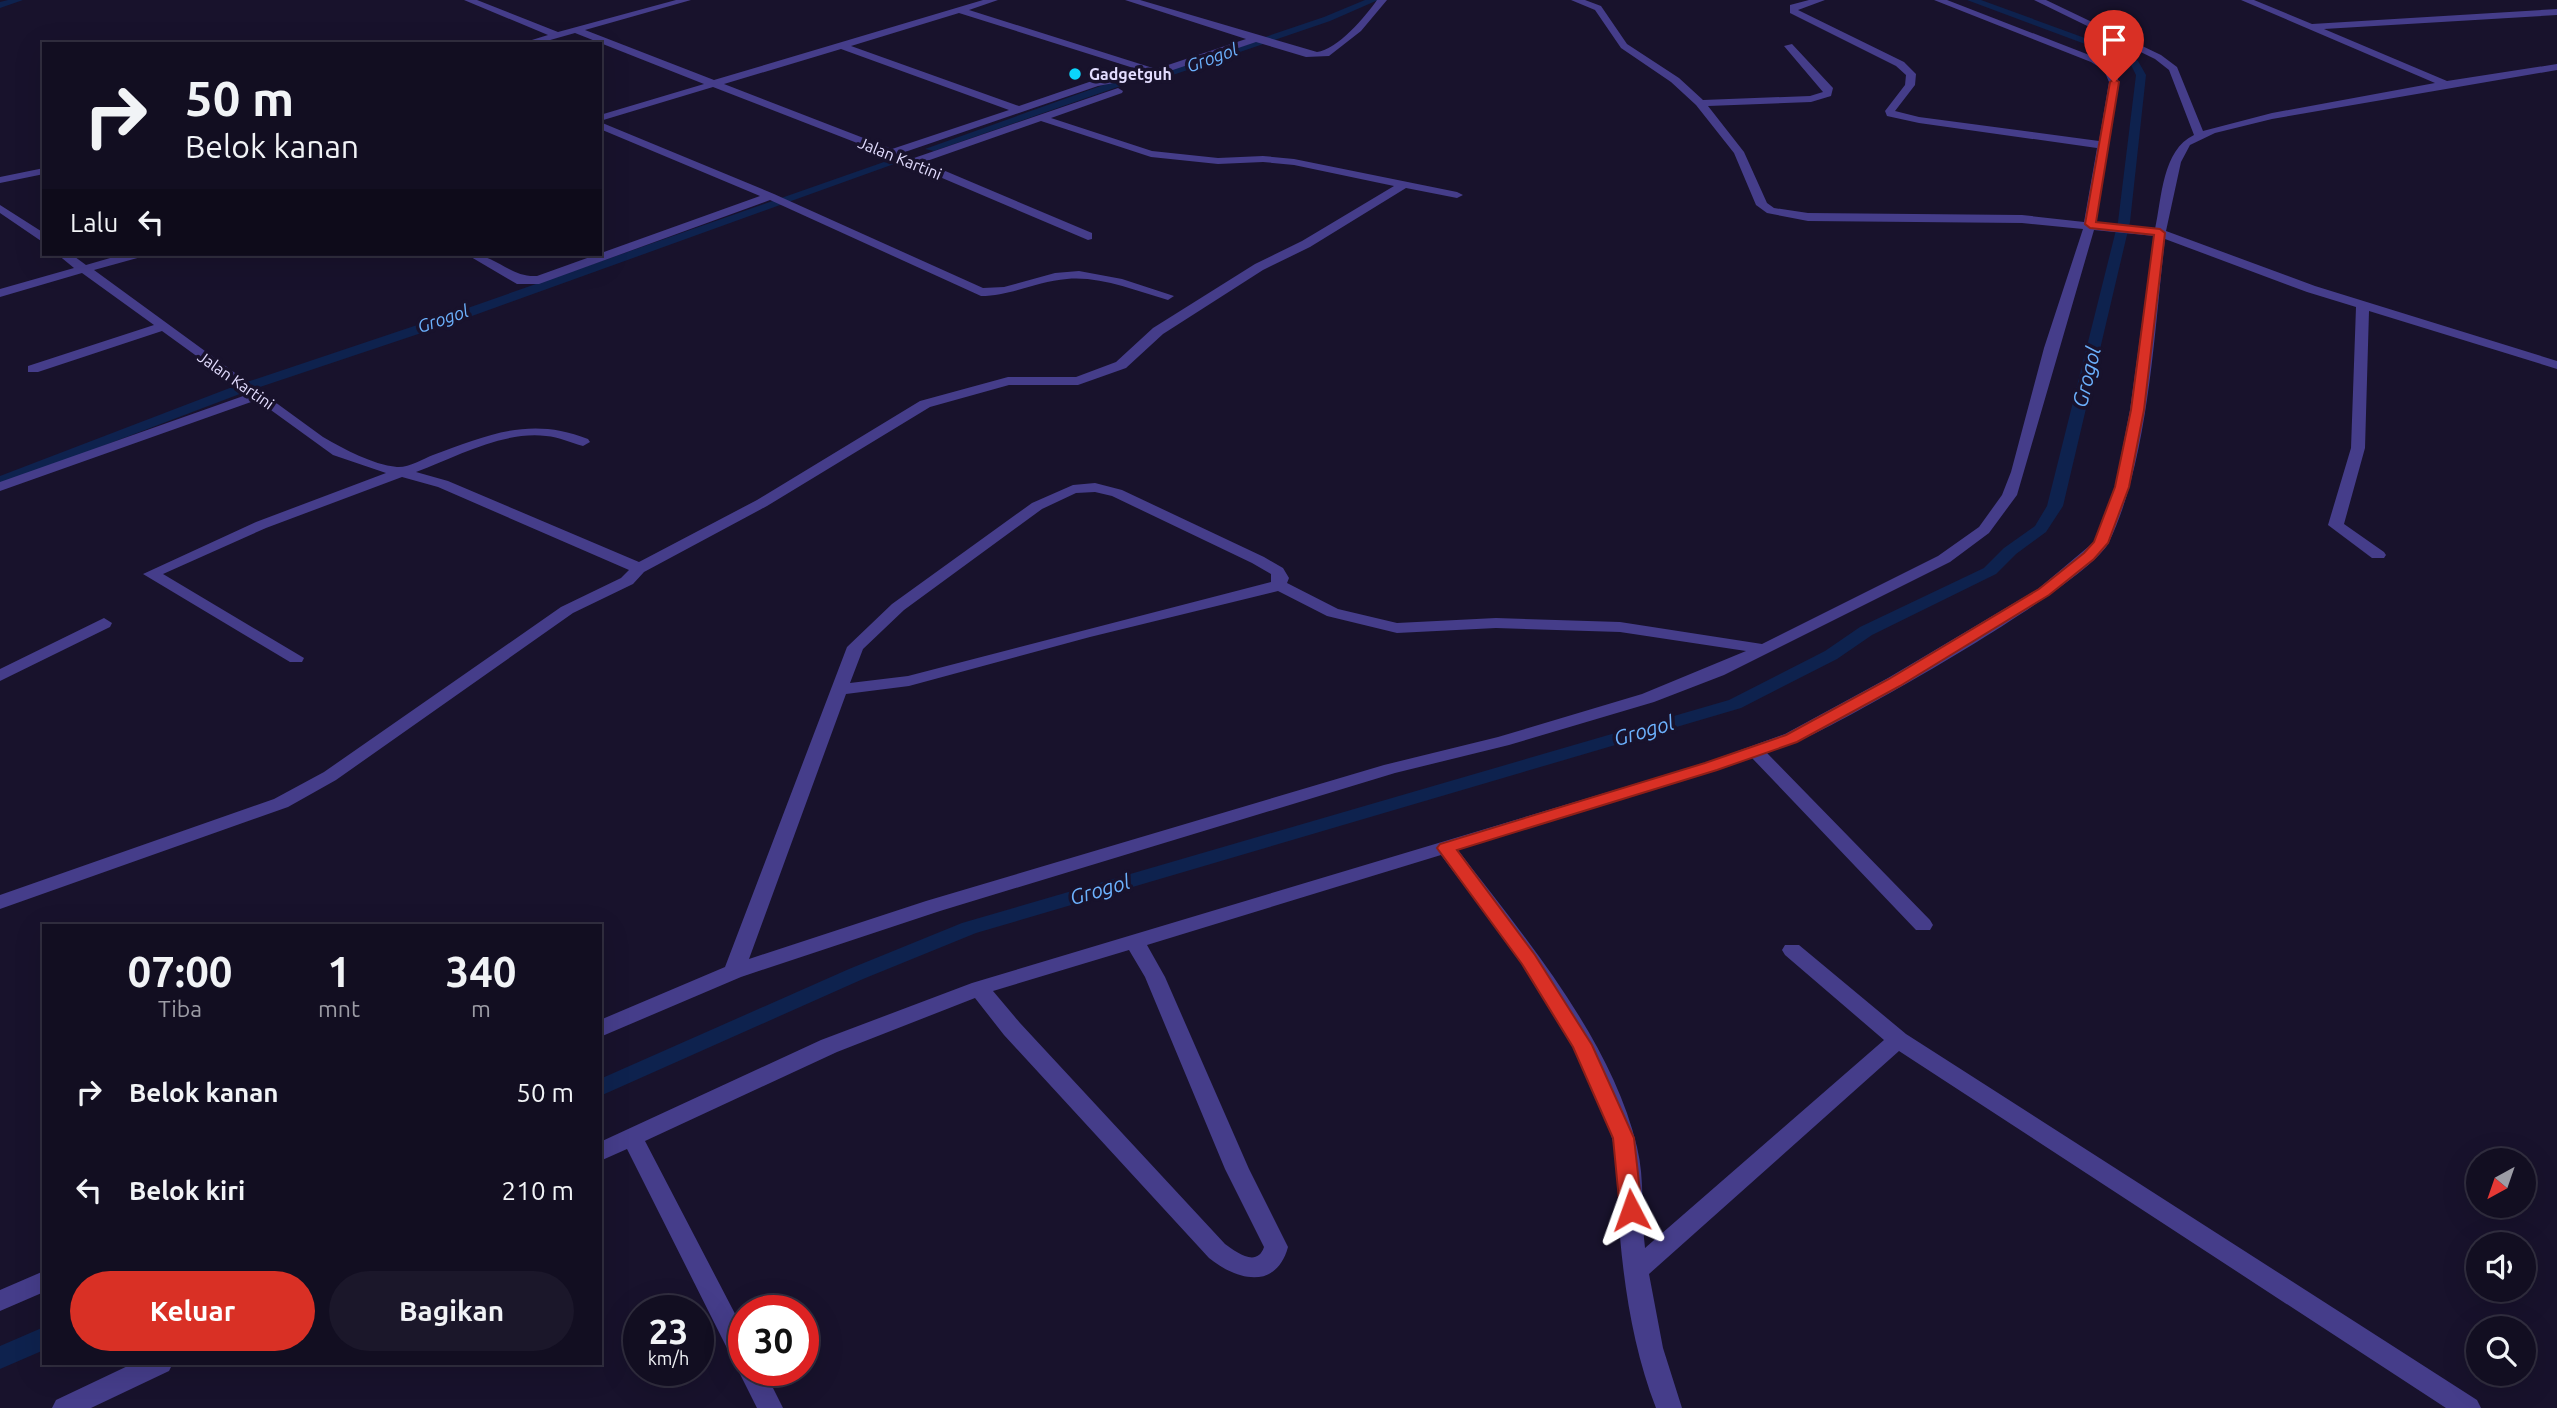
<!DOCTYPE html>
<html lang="id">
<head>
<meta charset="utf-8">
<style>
  body { margin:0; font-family:Ubuntu,sans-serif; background:#1b172a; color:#f1f3f6; height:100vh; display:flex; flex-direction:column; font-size:26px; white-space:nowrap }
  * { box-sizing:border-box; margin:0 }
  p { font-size:23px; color:#9c9ca5 }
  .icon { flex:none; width:38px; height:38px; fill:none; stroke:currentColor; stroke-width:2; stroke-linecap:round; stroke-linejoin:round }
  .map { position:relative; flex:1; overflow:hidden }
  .details { position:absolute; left:42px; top:924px; width:560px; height:441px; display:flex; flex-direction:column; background:#120e21; border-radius:0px; box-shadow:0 7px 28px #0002,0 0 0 2px #312e3f }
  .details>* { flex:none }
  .guide { position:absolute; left:42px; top:42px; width:560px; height:214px; border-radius:0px; box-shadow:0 7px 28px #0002,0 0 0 2px #312e3f; background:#120e21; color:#f1f3f6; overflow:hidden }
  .needle { width:46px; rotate:220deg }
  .controls { position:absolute; left:2466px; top:1148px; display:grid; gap:14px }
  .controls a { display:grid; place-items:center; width:70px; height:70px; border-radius:50%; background:#120e21; box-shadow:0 7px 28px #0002,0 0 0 2px #312e3f; font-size:35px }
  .speed { position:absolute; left:623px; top:1295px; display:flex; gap:14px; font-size:35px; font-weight:700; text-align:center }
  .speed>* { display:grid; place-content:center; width:91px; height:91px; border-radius:50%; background:#120e21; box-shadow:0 7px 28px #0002,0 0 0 2px #312e3f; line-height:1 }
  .speed small { font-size:18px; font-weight:400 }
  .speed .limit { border:10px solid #d22; background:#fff; color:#111 }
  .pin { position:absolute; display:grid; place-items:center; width:60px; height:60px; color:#fff; margin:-72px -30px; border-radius:50% 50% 50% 0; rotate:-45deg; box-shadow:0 0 7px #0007 }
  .pin .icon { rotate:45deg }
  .me { position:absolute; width:77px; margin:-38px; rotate:356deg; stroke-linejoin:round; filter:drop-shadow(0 0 5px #0008) }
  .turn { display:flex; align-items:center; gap:24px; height:147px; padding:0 28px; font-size:32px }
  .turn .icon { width:91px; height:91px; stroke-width:2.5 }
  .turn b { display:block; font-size:49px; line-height:60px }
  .then { display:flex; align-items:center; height:66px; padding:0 28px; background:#0003; gap:14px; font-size:26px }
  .eta { display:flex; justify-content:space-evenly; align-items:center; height:119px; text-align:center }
  .eta b { font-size:42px; font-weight:700; line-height:49px }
  .button { display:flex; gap:14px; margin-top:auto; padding:14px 28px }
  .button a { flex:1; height:80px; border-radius:42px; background:#d93025; color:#fff; font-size:28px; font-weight:700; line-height:80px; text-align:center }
  .button a+a { background:#1b172a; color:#f1f3f6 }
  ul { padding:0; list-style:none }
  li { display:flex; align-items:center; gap:21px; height:98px; padding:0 28px }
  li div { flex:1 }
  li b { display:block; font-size:26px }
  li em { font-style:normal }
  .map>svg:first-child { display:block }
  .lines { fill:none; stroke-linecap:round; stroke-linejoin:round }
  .stream { fill:#0e224e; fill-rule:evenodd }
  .minor { fill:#453d8a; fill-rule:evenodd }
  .route { fill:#d93025; stroke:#8d1f18; stroke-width:2 }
  .poi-dot { fill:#0bd5fc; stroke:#18122c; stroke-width:2.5 }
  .labels { text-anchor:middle; stroke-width:7; stroke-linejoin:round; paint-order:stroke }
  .far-poi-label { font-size:16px; font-weight:bold; fill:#e3ddff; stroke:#18122c; text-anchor:start }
  .far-street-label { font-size:16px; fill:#e3ddff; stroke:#18122c }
  .far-water-label { font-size:18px; font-style:italic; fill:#6cb1fd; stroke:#18122c }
  .water-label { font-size:21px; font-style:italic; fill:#6cb1fd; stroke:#18122c }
</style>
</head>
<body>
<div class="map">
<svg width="2557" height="1408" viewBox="0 0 2557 1408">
  <rect width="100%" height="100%" fill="#18122c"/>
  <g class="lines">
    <path class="stream" d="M8 0H23L0 8V2Z
      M1365 0H1378L1330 21 1164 78 1129 83 934 151 925 149 1123 78 1159 73 1324 17Z
      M1967 0H1981L2126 53 2138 61 2146 75 2130 222 2063 506 2046 532 2016 554 1996 574 1872 635 1837 659 1741 708 976 933 863 979 600 1096V1079L849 969 962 923 1729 700 1825 651 1860 627 1984 568 2004 548 2035 526 2047 506 2118 222 2136 75 2131 65 2120 57Z
      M884 162 894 164 472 316 245 392 0 485V476L235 386 462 310Z
      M44 1327V1350L0 1369V1346Z"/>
    <path class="minor" d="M464 0H477L558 32 676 0H691L585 30 714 80 983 0H998L969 10 1156 69 1246 39 1125 0H1140L1317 52C1337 50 1366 16 1377 0H1387L1361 31 1329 56 1306 57 1256 42 1161 74 1098 86 902 153 914 158 1118 88 1123 91 1122 93 1051 118 1152 151 1218 158 1263 156 1294 159 1457 192 1463 195 1457 198 1406 188 1310 247 1263 270 1163 334 1126 368 1078 385H1009L930 407 767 506 644 572 633 584 573 613 336 780 288 807 0 909V895L274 799 324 772 561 607 621 578 629 570 438 487 402 477 266 528 163 574 304 658 302 662H290L143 574 256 522 386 473 333 455 257 400 0 491V482L249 394 162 331 38 372H28V366L154 325 82 273 0 297V289L74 268 57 254H71L86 265 124 254H143L141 257 94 270 323 437C346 450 371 464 397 467 408 468 423 459 433 455 488 435 530 416 588 439L590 442 583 446C571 443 559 437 546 436 502 431 456 457 416 472L448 481 639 562 757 500 920 401 1008 377H1076L1116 362 1153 328 1255 264 1302 241 1394 186 1294 165 1263 162 1218 164 1151 157 1041 121 924 162 1092 233V239L1088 240 888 155 713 87 600 121V115L704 84 575 33 536 44H519L548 35ZM959 13 1143 71 1092 81 1019 106 851 46ZM841 49 1009 110 892 149 724 84Z
      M1571 0H1585L1601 6 1627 44 1679 78 1703 100 1810 96 1823 92 1784 46 1792 44 1833 88 1831 96 1811 102 1708 106 1744 152 1767 203 1774 208 1808 213 2022 215 2084 222 2097 148 1919 123 1887 116 1885 111 1905 85 1906 75 1896 66 1790 13V5L1809 0H1825L1798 10 1904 62 1916 74 1915 85 1895 111 1919 117 2099 141 2109 82 2104 70 2091 62 1934 0H1947L2097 58 2112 66 2119 82 2096 223 2155 229C2162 198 2162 150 2194 135L2169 70 2155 59 2034 0H2046L2161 55 2177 67 2203 131 2272 113 2435 83 2241 0H2254L2312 24 2557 9V15L2324 29 2447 81 2557 64V70L2272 119 2215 133 2190 145 2181 162 2166 231 2315 286 2557 361V369L2369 311 2365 448 2344 524 2384 552 2386 555 2384 558H2372L2328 525 2351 448 2356 307 2307 292 2165 239C2154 331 2149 459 2109 542 2089 584 1849 719 1797 742 1788 746 1777 749 1767 753L1930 920 1933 925 1930 930H1916L1752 758 1458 850C1524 937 1611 1038 1637 1147 1645 1180 1641 1215 1645 1248L1884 1040 1785 955 1782 950 1785 945H1799L1906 1034 2477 1400 2481 1408H2446L1899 1051 1649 1274 1663 1348 1682 1408H1656C1635 1354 1625 1294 1620 1237 1618 1207 1621 1176 1614 1146 1589 1037 1507 943 1441 855L1147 945 1165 977 1249 1169 1288 1247C1276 1291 1236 1280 1209 1258L1004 1035 975 998 837 1052 645 1141 744 1331V1370H764L783 1408H757L738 1370 740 1366 735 1364 627 1149 600 1161V1142L821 1040 972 983 1705 763 1785 734 1888 678 2038 589 2094 542 2115 487 2130 410 2154 236 2094 230 2017 495 1989 533 1950 562 1724 675 1654 702 1509 745 1395 773 940 911 741 977 600 1037V1020L725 967 847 647 892 604 1032 503 1073 485 1095 483 1122 490 1264 557 1283 568 1289 578 1287 583 1338 609 1397 623 1496 618 1620 622 1762 644 1938 556 1979 527 2002 495 2011 472 2044 348 2083 229 2022 223 1808 221 1767 213 1756 205 1734 153 1696 105 1671 82 1621 48 1595 10ZM1095 492 1112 496 1252 563 1271 574V582L908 676 850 683 863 649 904 610 1042 509 1076 493ZM1278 591 1327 616 1397 633 1496 628 1620 632 1746 651 1642 694 1498 737 1384 765 926 901 749 959 846 694 909 686 1090 637ZM1129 950 1145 977 1225 1169 1264 1247C1257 1268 1236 1252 1225 1244L1020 1023 993 991Z
      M600 122 774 194 983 288 1004 287 1055 273 1079 271 1122 279 1174 296 1168 300C1135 291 1101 276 1067 279 1037 281 1011 296 981 296L770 200 539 284H517L471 257 469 254C495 254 511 278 537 276L760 196 600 129Z
      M44 168V174L0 183V177Z
      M0 205 44 233V243L0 213Z
      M104 618 112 623 110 627 0 681V669Z
      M44 1271V1292L0 1311V1290Z
      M134 1363H173L169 1371 91 1408H52L56 1400Z"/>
  </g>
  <path class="route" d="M2114 79 2119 82 2096 222 2160 229 2165 233 2144 410 2129 487 2108 543 2094 559 2049 595 1900 686 1797 742 1717 770 1457 850 1535 955 1592 1045 1634 1138 1642 1210 1639 1217 1631 1219 1624 1217 1620 1210 1613 1138 1573 1047 1522 964 1437 848 1440 844 1705 763 1786 735 1889 679 2039 589 2084 553 2094 542 2115 487 2131 410 2154 235 2090 228 2085 224 2110 82Z"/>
  <circle class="poi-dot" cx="1075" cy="74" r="7"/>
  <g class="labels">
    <g class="far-poi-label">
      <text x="1089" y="80">Gadgetguh</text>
    </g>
    <g class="far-street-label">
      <text transform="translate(900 158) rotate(22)" y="6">Jalan Kartini</text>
      <text transform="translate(236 380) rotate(35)" y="6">Jalan Kartini</text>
    </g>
    <g class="far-water-label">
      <text transform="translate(1212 58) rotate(-20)" y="6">Grogol</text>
      <text transform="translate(443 319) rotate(-19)" y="6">Grogol</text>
    </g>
    <g class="water-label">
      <text transform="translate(2087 377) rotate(-76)" y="7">Grogol</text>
      <text transform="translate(1644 731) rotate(-16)" y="7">Grogol</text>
      <text transform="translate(1100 890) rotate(-16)" y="7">Grogol</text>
    </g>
  </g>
</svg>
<div class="controls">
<a><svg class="needle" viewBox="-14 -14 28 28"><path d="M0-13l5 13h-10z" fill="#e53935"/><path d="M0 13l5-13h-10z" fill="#9c9ca5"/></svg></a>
<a><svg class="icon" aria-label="sound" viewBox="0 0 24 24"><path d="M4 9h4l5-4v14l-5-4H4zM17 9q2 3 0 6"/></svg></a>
<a><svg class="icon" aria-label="search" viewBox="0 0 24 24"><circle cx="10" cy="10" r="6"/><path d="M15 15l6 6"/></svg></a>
</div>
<div class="speed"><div>23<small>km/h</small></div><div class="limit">30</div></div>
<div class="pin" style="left:2114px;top:82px;background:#d93025"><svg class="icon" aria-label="arrive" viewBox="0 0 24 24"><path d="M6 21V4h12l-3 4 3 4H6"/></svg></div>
<svg class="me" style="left:1631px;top:1210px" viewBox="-20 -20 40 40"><path d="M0-17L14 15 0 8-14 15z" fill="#d93025" stroke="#fff" stroke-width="4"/></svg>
<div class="guide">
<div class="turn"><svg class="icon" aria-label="right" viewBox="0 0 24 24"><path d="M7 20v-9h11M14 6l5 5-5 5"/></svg><div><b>50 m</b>Belok kanan</div></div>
<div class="then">Lalu<svg class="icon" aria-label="left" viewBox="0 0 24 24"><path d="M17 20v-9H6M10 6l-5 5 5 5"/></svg></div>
</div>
<section class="details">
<div class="eta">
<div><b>07:00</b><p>Tiba</p></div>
<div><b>1</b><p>mnt</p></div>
<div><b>340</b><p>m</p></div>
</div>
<ul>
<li><svg class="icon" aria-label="right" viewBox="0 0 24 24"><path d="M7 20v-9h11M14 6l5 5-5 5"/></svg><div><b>Belok kanan</b></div><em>50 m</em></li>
<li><svg class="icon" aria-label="left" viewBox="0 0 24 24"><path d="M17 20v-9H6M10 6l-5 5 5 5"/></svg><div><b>Belok kiri</b></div><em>210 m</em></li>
</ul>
<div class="button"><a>Keluar</a><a>Bagikan</a></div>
</section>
</div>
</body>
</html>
